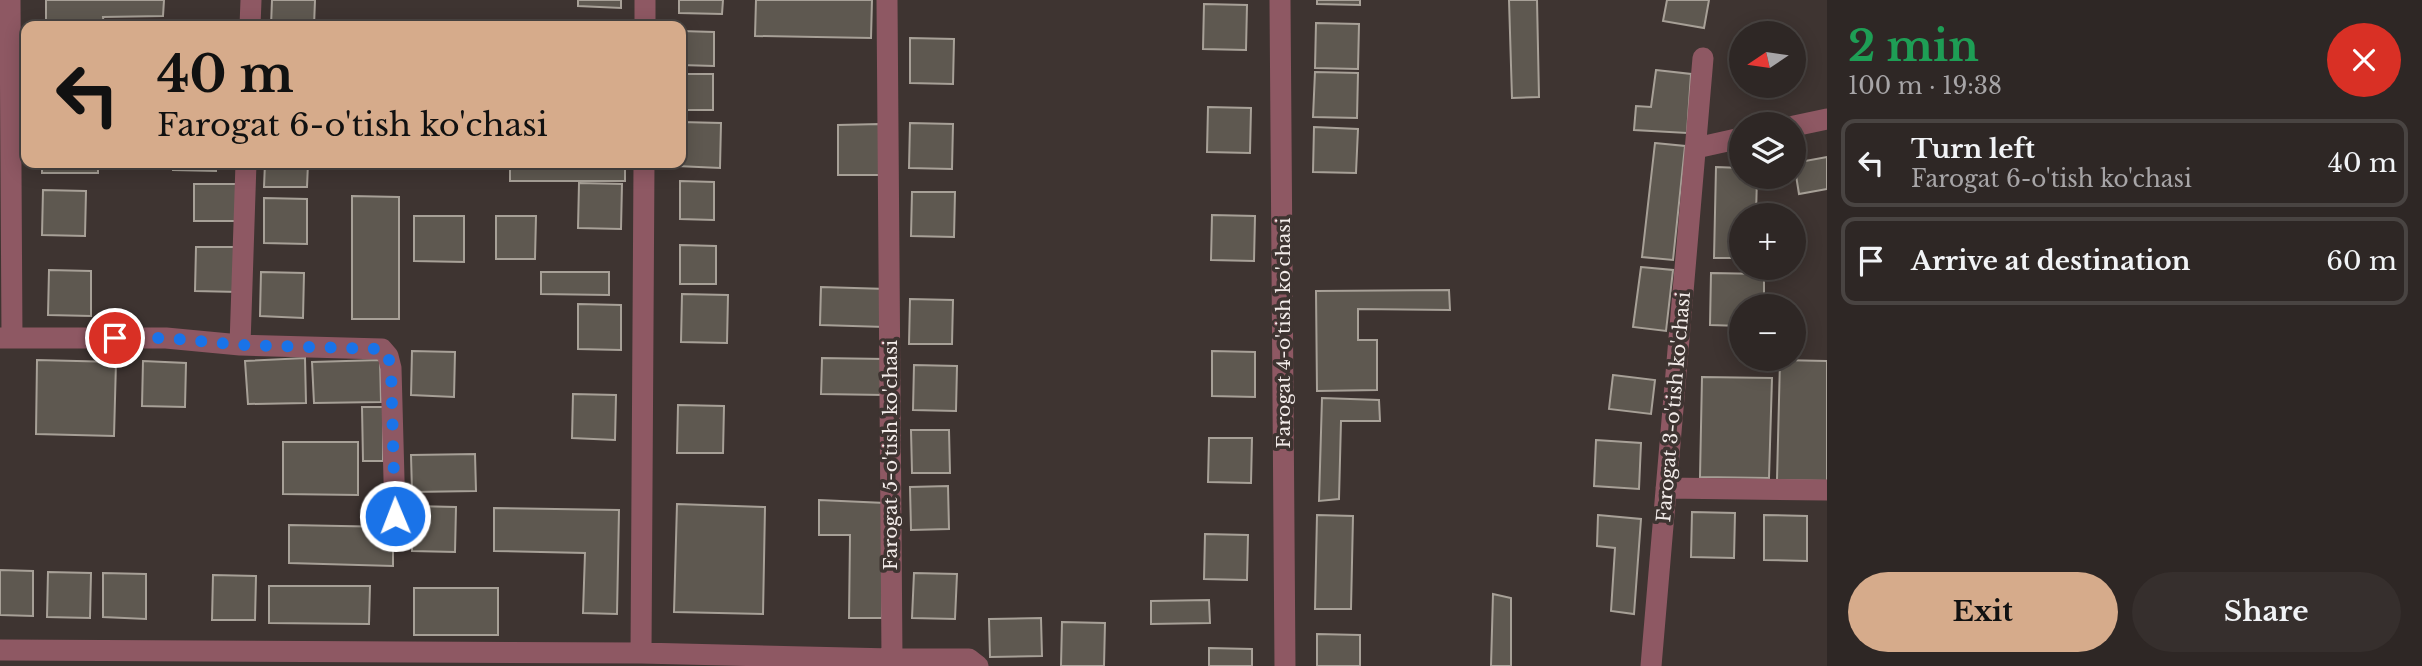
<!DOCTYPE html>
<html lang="en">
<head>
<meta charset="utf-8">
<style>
  body { margin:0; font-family:"Libre Baskerville",serif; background:#362f2d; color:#f1f3f6; height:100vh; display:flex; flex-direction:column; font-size:26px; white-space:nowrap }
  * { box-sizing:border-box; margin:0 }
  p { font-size:23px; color:#a7a5a7 }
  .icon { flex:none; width:38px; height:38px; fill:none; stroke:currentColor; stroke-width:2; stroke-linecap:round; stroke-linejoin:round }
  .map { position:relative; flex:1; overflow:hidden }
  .drawer { display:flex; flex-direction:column; background:#2e2725; width:595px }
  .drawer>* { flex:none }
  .top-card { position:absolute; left:21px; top:21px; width:665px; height:147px; border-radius:14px; box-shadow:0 4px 18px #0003,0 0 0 2px #494442; background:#d6ab8b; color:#111; overflow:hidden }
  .needle { width:46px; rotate:257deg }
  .tools { position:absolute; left:1729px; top:21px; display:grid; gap:14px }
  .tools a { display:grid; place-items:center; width:77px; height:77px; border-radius:50%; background:#2e2725; box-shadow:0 4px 18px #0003,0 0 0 2px #494442; font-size:35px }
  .pin { position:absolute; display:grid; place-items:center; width:60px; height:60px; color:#fff; margin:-30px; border:4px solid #fff; border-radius:50%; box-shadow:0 2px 7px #0007 }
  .me { position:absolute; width:77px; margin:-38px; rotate:359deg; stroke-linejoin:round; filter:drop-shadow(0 0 5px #0008) }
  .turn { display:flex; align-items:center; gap:24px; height:147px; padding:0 21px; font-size:32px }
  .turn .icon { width:91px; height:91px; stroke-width:2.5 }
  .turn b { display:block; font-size:49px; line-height:60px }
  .round { display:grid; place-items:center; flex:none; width:74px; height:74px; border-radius:37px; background:#362f2d }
  .head { display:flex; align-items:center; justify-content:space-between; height:119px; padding:0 21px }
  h1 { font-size:42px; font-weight:700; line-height:52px; color:#1e9e55 }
  .cta { display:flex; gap:14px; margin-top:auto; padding:14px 21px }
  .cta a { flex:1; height:80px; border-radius:42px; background:#d6ab8b; color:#111; font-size:28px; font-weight:700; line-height:80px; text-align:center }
  .cta a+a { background:#362f2d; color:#f1f3f6 }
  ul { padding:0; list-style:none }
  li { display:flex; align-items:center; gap:21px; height:88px; margin:0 14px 10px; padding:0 7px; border:4px solid #494442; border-radius:14px }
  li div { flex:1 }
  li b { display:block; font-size:26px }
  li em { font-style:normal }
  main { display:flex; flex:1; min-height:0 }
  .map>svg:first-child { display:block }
  .building { fill:#5e5850; stroke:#a7a097; stroke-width:2 }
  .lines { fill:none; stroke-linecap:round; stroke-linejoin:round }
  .street { stroke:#8e5863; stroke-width:21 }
  .route { stroke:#1a73e8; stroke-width:12; stroke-dasharray:0 21.6 }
  .labels { text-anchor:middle; stroke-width:7; stroke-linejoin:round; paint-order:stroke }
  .street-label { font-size:19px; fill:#f2ebe9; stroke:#3e3431 }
</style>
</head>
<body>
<main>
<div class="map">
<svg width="1827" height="666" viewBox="0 0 1827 666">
  <rect width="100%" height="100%" fill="#3e3431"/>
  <path class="building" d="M46 0H164L163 16 103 17 104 26H46Z
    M272 0H315L314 26H271Z
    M578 0H621V8L578 6Z
    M679 0H723L722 14 679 13Z
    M756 0H872L871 38 755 36Z
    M1317 0H1360V5L1317 4Z
    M1509 0H1537L1539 97 1512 98Z
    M1667 0H1709L1704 28 1663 21Z
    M1204 4 1247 5 1246 50 1203 49Z
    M1316 23 1359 24 1358 69 1315 68Z
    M681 31 714 32V66L681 65Z
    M910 38 954 39 953 84 910 83Z
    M1656 70 1691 74 1687 133 1634 130 1636 106 1651 107Z
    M1315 72 1358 73 1357 118 1313 117Z
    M681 74H713V110H681Z
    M1208 107 1251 108 1250 153 1207 152Z
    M681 122 721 123 720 168 677 166V163H681Z
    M910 123 953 124 952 169 909 168Z
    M879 124 881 175H838V125Z
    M1314 127 1358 129 1356 173 1313 172Z
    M1655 143 1685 146 1673 260 1642 257Z
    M1827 157V189L1799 194 1794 163Z
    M42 163H98V173H42Z
    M173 163H216V171L173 170Z
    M265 163H308L307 187H264Z
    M510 163H625V181H510Z
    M1716 167 1741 168V177H1757L1756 215H1741V258H1714Z
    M680 181 714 182V220L680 219Z
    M579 183 622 184 621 229 578 228Z
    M194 184H237V221H194Z
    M43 190 86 191 85 236 42 235Z
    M912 192H955L954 237 911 236Z
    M352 196 399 197V319H352Z
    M264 198 307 199V244L264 243Z
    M1212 215 1255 216 1254 261 1211 260Z
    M414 216H464V262L414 261Z
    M496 216H536L535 259H496Z
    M680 245 716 246V284H680Z
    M196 247H239L238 292 195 291Z
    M1641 267 1673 270 1666 331 1633 327Z
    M49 270 91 271V316L48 315Z
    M261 272 304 273 303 318 260 316Z
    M541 272H609V295L541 294Z
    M1711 273 1764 274V306H1741V326L1710 325Z
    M821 287 887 289 885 327 820 325Z
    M1449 290 1450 310 1358 309V340H1377V390L1317 391 1316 291Z
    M682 294 728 295 727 343 681 342Z
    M910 299 953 300 952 344H909Z
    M578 304 621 305V350L578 349Z
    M412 351 455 352 454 397 411 395Z
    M1212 351 1255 352V397L1212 396Z
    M305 358 306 403 248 404 245 361Z
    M822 358 885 359 884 395 821 394Z
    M37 360 116 362 114 436 36 434Z
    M380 360 381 402 314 403 312 362Z
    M1780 360 1827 361V481L1777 480Z
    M143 361 186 363 185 407 142 406Z
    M914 365 957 366 956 411 913 410Z
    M1613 375 1655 380 1651 414 1609 409Z
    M1702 377 1772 378 1769 478 1700 477Z
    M573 394 616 395 615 440 572 438Z
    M1322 398 1379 400 1380 421H1341L1339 499 1319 501Z
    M678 405 724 406 723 453H677Z
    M362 407H383V461H363Z
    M911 430H949L950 473H912Z
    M1209 438H1252L1251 483 1208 482Z
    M1596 440 1641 443 1639 489 1594 486Z
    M283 442H358V495L283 494Z
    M475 454 476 491 412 492 411 455Z
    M948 486 949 529 911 530 910 487Z
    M819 500 885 503 882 618H849L850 535H819Z
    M677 504 765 507 763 614 674 612Z
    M413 506 456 507 455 552 412 551Z
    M494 508 619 510 617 614 583 613 585 553 494 551Z
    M1692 512 1735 513 1734 558 1691 557Z
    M1317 515 1353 516 1351 609H1315Z
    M1598 515 1641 519 1634 614 1611 611 1615 548 1597 546Z
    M1764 515 1807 516V561L1764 560Z
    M289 525 393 527V566L289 563Z
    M1205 534 1248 535 1247 580 1204 579Z
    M0 570 33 571V616L0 615Z
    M48 572 91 573 90 618 47 617Z
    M103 573 146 574V619L103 617Z
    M914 573 957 574 955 619 912 618Z
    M213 575 256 576 255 620H212Z
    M269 586H370L369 624 269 623Z
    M414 588H498V635H414Z
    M1493 594 1511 598V666H1491Z
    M1209 600 1210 623 1151 624V601Z
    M1041 618 1042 656 990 657 989 619Z
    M1062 622 1105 623 1104 666H1061Z
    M1317 634 1360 635V666H1317Z
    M1209 648 1252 649V666H1209Z"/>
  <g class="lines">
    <path class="street" d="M10 0 12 338
      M1280 0 1285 666
      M250 26 251 0
      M645 26V0
      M1794 126 1827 119
      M1696 148 1741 138
      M0 338H166L240 345 382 349 388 356 391 368 395 516
      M240 345 246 163
      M1666 488 1827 490
      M0 650 641 653 892 659 887 0
      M641 653 644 163
      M892 659H969L978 666
      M1651 666 1703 58"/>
  </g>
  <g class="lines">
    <path class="route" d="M115 338H166L240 345 382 349 388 356 391 368 395 516"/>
  </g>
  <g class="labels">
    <g class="street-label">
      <text transform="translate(1283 333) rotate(-90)" y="7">Farogat 4-o'tish ko'chasi</text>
      <text transform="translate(1673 407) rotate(-85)" y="7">Farogat 3-o'tish ko'chasi</text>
      <text transform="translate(890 455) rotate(-90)" y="7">Farogat 5-o'tish ko'chasi</text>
    </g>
  </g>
</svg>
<div class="tools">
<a><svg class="needle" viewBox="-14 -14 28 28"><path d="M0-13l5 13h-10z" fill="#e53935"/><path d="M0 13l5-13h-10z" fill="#a7a5a7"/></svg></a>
<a><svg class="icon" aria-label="layers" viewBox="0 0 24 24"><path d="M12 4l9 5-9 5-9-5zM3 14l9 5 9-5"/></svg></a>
<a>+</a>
<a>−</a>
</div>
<div class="pin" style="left:115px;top:338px;background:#d93025"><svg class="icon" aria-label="arrive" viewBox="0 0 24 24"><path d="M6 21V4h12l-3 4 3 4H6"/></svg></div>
<svg class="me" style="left:395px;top:516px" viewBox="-20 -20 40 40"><circle r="17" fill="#1a73e8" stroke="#fff" stroke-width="3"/><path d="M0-11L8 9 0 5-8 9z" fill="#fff"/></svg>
<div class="top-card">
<div class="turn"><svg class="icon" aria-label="left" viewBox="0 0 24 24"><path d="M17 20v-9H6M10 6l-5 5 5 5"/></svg><div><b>40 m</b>Farogat 6-o'tish ko'chasi</div></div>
</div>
</div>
<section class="drawer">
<div class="head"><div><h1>2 min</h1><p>100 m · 19:38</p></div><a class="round" style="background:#d93025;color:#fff"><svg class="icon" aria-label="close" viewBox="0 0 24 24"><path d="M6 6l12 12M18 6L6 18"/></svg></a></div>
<ul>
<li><svg class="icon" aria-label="left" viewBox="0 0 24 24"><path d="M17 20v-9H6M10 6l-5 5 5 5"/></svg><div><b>Turn left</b><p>Farogat 6-o'tish ko'chasi</p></div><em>40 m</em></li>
<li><svg class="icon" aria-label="arrive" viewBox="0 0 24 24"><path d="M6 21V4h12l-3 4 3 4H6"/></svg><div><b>Arrive at destination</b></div><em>60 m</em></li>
</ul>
<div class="cta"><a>Exit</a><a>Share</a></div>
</section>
</main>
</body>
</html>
